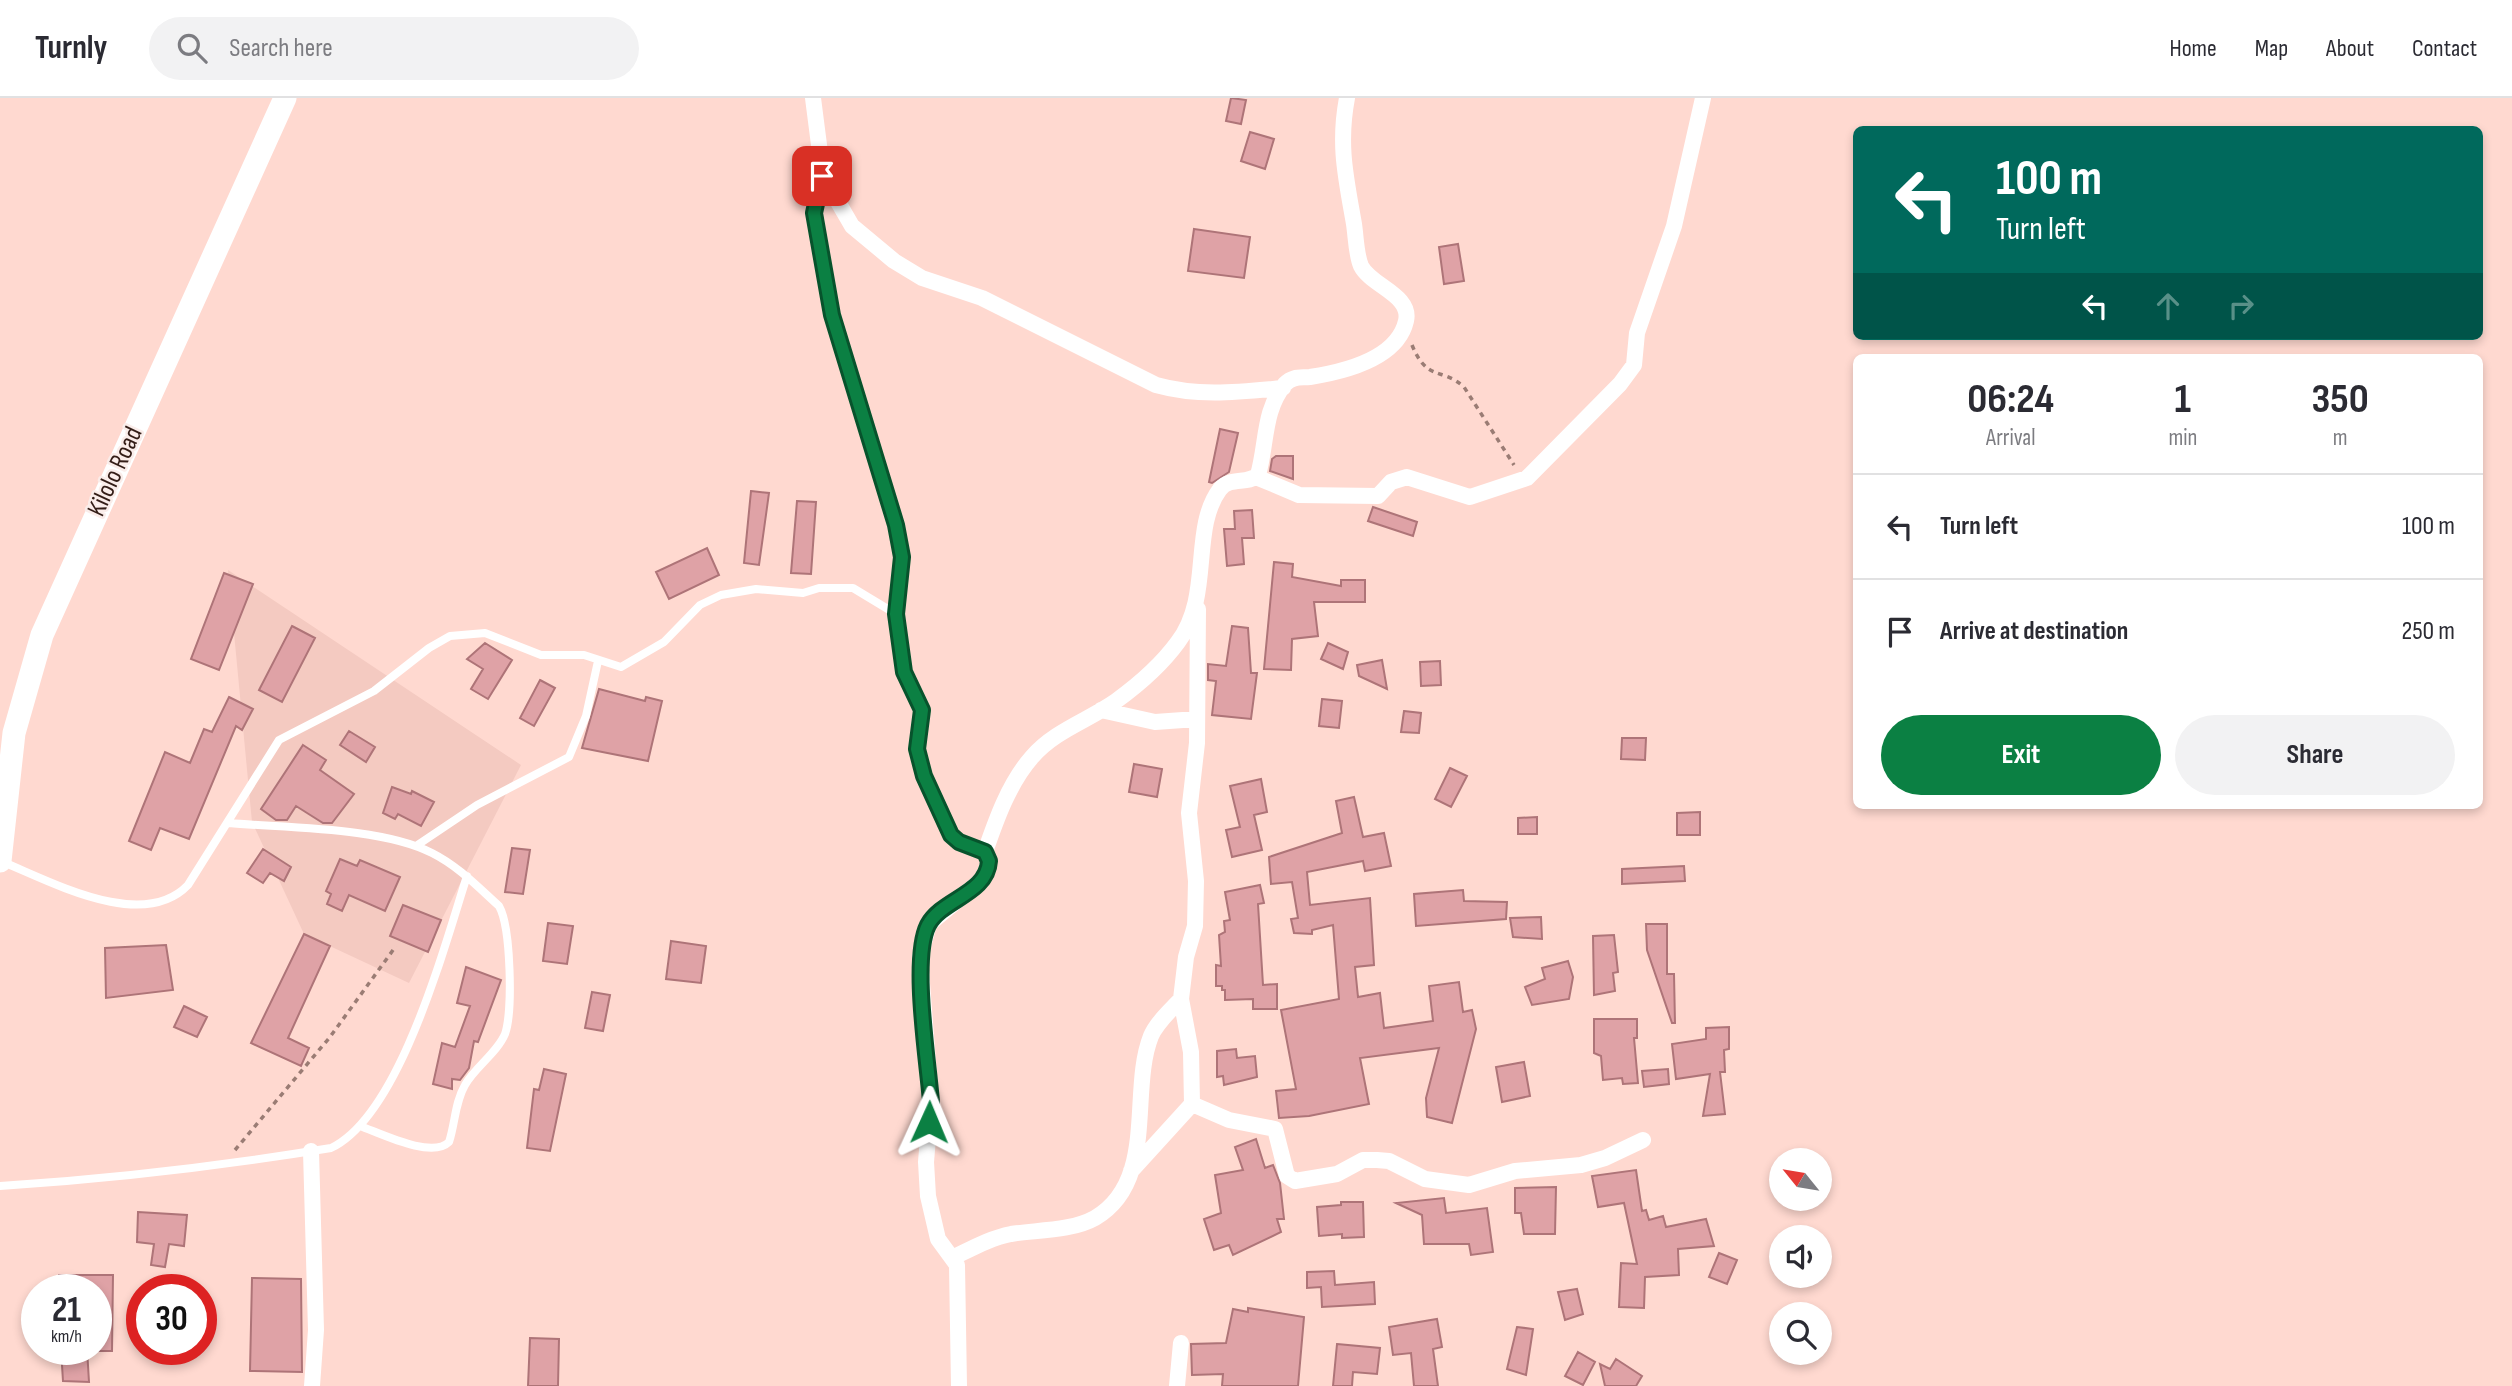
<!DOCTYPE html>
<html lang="en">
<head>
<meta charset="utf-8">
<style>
  body { margin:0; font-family:"Sofia Sans Condensed",sans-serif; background:#f2f2f3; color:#2b2b33; height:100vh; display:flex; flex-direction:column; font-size:26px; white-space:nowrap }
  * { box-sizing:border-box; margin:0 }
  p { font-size:23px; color:#7c7c81 }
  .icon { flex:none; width:38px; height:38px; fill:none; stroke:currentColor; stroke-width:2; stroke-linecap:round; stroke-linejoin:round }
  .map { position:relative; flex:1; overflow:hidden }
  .panel { position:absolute; left:1853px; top:256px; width:630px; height:455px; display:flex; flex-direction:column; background:#fff; border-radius:10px; box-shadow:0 4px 10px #0003 }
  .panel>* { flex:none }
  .banner { position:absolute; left:1853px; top:28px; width:630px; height:214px; border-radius:10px; box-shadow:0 4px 10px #0003; background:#00695c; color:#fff; overflow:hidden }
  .needle { width:46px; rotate:300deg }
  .tools { position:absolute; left:1769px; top:1050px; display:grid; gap:14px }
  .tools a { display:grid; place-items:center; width:63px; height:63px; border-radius:50%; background:#fff; box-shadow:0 4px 10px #0003; font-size:35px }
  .speed { position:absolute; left:21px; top:1176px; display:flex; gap:14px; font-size:35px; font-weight:700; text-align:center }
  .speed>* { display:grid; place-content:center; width:91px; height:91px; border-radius:50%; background:#fff; box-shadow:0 4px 10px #0003; line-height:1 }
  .speed small { font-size:18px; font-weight:400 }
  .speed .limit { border:10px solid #d22; background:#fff; color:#111 }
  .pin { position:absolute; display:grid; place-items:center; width:60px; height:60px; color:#fff; margin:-30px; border-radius:14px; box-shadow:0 4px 10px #0006 }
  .me { position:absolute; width:77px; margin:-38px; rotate:1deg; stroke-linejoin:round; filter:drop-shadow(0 0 5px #0008) }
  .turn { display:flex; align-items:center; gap:24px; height:147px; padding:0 28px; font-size:32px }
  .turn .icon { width:91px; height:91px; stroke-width:2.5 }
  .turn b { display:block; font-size:49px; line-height:60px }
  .lanes { display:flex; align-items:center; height:66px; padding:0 28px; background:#0003; justify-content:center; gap:35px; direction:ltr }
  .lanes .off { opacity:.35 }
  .eta { display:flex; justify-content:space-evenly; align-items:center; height:119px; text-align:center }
  .eta b { font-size:42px; font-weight:700; line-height:49px }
  .cta { display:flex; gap:14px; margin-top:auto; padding:14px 28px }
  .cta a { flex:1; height:80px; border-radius:42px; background:#0b8043; color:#fff; font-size:28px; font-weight:700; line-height:80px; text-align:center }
  .cta a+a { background:#f2f2f3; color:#2b2b33 }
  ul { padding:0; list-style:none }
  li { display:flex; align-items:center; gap:21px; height:105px; padding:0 28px; border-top:2px solid #e1e1e2 }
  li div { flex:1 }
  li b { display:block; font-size:26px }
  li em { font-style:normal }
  header { display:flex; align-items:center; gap:42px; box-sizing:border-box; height:98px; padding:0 35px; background:#fff; border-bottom:2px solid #e1e1e2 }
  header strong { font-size:33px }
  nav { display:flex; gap:38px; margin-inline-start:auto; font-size:24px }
  .search { width:490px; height:63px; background:#f2f2f3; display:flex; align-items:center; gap:18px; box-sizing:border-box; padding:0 24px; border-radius:38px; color:#7c7c81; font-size:26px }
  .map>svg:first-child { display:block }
  .built { fill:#f4cac1 }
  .building { fill:#dfa2a6; stroke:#ae7478; stroke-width:2 }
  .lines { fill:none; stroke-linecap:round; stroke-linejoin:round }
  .path { stroke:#9a7c74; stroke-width:3.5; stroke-dasharray:5 5; stroke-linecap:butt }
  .service { stroke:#fff; stroke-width:8 }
  .minor { stroke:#fff; stroke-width:16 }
  .secondary { stroke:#fff; stroke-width:23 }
  .route-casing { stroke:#07532c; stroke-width:18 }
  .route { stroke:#0b8043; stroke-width:12 }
  .labels { text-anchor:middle; stroke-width:5; stroke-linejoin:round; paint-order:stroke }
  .street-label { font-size:26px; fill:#331d17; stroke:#faedea }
</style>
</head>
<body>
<header>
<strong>Turnly</strong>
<div class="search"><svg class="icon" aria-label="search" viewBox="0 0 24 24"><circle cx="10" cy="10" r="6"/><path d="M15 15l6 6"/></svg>Search here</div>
<nav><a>Home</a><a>Map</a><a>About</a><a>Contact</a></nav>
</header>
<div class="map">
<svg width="2512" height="1288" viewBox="0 0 2512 1288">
  <rect width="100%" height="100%" fill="#ffd9d0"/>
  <path class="built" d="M228 472 521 667 409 885 304 836 252 724Z"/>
  <path class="building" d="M1231 0 1246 2 1241 26 1226 23Z
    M1250 34 1274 41 1265 71 1241 63Z
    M1194 131 1250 139 1244 180 1188 173Z
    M1458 146 1464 183 1444 186 1439 149Z
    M1220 331 1238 335 1229 374 1212 385 1209 384Z
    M1276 358H1293V381L1270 373 1272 361Z
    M751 393 769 395 759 467 744 465Z
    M797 403 816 404 811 476 791 475Z
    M1373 409 1417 424 1413 438 1368 423Z
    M1252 412 1254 440H1242L1244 466 1227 468 1224 431H1235L1234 413Z
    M707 450 719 477 669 501 656 474Z
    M1274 464 1293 466 1292 479 1341 488V482H1365V504H1314L1318 538 1292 541 1291 572 1264 571Z
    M224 475 253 486 219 572 191 561Z
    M292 528 315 540 282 604 259 592Z
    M1232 528 1248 530 1251 575H1257L1251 621 1212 617 1216 583 1208 582V566L1226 568Z
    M485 545 512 562 488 601 471 591 483 571 467 561Z
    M1328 545 1348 554 1343 571 1321 561Z
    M1382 562 1387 591 1359 578 1357 567Z
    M1440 563 1441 587 1421 588 1420 564Z
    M540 582 555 590 534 628 520 620Z
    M599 591 645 603 646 599 662 603 648 663 582 650Z
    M229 599 253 611 242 632 236 628 189 741 160 730 151 752 129 743 165 654 190 665 204 631 212 634Z
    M1322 601 1342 603 1339 630 1319 628Z
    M1404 613 1421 615 1419 635 1401 634Z
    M349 633 375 649 366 664 340 647Z
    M1622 640H1646L1645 662 1621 661Z
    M303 647 326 662 320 672 354 696 332 725H323L296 708 287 722H276L261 711Z
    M1134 666 1162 671 1157 699 1129 694Z
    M1450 670 1467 678 1451 709 1435 701Z
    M1261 681 1267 714 1254 717 1262 752 1232 759 1226 732 1240 729 1230 688Z
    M392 689 411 696 412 693 434 704 421 728 398 716 395 721 383 715Z
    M1354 699 1363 739 1384 735 1391 768 1365 773 1363 763 1307 774 1310 807 1370 800 1374 867 1355 869 1358 899 1380 895 1384 930 1433 923 1429 888 1459 884 1463 914 1472 912 1476 931 1452 1025 1427 1019 1426 1000 1439 950 1360 960 1369 1006 1309 1018 1279 1020 1276 993 1296 991 1281 912 1339 901 1333 827 1312 832V836L1294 835 1291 821 1298 820 1292 784 1271 786 1269 759 1342 735 1336 703Z
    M1700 714V737H1677V715Z
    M1537 719V736H1518V720Z
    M512 750 530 752 523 796 505 794Z
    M263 751 291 769 284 783 270 775 263 785 247 775Z
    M340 761 357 768 360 762 400 779 385 813 349 797 342 813 327 806 331 796 326 793Z
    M1684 768 1685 783 1622 786V771Z
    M1260 787 1264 805 1258 806 1263 887 1277 886V911H1253V901L1225 902V892H1222V888H1216V867L1221 868 1219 837 1225 834 1224 823 1230 822 1225 794Z
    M1463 792 1464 803 1507 804 1506 821 1416 828 1414 796Z
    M403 807 441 822 428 854 390 838Z
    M1541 819 1542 841 1513 839 1510 820Z
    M548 825 573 828 567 866 543 863Z
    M1646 826H1667V876H1674L1675 925H1672L1647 852Z
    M304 836 330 848 288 940 309 950 301 968 251 945Z
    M1614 837 1618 874 1613 875 1615 893 1594 897 1593 838Z
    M671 843 706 848 701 885 666 881Z
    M166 847 173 892 106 900 105 850Z
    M1568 863 1573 879 1569 901 1532 907 1525 889 1545 881 1542 870Z
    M466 869 501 882 478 944 474 943 469 970 460 982 452 981V991L433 986 442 945 455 949 470 908 457 905Z
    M592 894 610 897 603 933 585 930Z
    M184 908 207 919 197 939 174 929Z
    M1594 921H1637V940H1634L1638 985 1623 986 1622 980 1603 982 1601 958 1594 955Z
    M1729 929V951L1724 952 1725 974H1720L1725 1016 1703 1018 1710 976 1676 981 1672 946 1706 941V930Z
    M1236 951 1237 960 1255 958 1257 979 1224 987 1223 978 1217 979V953Z
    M1524 964 1530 998 1502 1004 1496 969Z
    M544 971 566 976 550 1053 527 1050 534 991 539 992Z
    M1668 971 1669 986 1644 989 1642 973Z
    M1256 1041 1265 1070 1273 1067 1280 1085 1284 1121H1277L1281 1134 1233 1157 1229 1147 1214 1152 1204 1121 1221 1115 1215 1077 1243 1072 1235 1049Z
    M1636 1072 1642 1113 1646 1112 1649 1122 1663 1118 1666 1129 1706 1121 1714 1148 1678 1151 1679 1177 1645 1179 1644 1210 1619 1209 1621 1165 1637 1166 1624 1105 1598 1109 1592 1078Z
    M1556 1089 1555 1136H1524L1521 1115H1515V1090Z
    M1444 1100 1446 1115 1487 1110 1493 1154 1471 1157 1469 1146H1424L1422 1117 1396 1105Z
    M1341 1104H1363L1364 1139 1342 1140V1136L1319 1138 1317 1109 1341 1107Z
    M138 1114 187 1117 184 1148 169 1146 165 1169 151 1167 154 1146 137 1144Z
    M1719 1155 1737 1162 1727 1186 1709 1179Z
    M1334 1173 1335 1187 1374 1184 1375 1206 1322 1209 1321 1189 1307 1190V1174Z
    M59 1177H113L112 1253H96V1192H59Z
    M252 1180 301 1181 302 1274 250 1273Z
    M1577 1191 1583 1216 1565 1222 1558 1194Z
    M1248 1210 1304 1219 1298 1288H1222L1223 1276 1192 1277 1191 1246 1226 1245 1233 1211 1248 1214Z
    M1437 1221 1442 1249 1433 1251 1438 1288H1414L1411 1255 1393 1257 1389 1229Z
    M1517 1229 1533 1231 1526 1277 1507 1271Z
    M530 1240 559 1241 558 1288H528Z
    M1337 1246 1380 1250 1377 1276 1353 1274 1352 1288H1333Z
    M61 1251H87L89 1284 63 1283Z
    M1578 1254 1595 1264 1583 1287 1565 1278Z
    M1616 1261 1642 1278 1636 1288H1605L1600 1266 1610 1271Z"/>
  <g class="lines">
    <path class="path" d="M1412 247C1427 284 1442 269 1464 289L1514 367
      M235 1052 330 939 396 848"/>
    <path class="service" d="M229 725C285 730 382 729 432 755 458 768 478 789 499 808 511 829 513 914 505 936 497 955 475 969 465 987 455 1004 455 1026 449 1044 432 1061 382 1036 360 1028
      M416 748 477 707 569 659 586 618 598 563
      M3 764C52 784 143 834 188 787L279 642 374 593 429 550 450 538 485 535 541 557H584L621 569 664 544 700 507 721 497 756 491 803 495 819 490H853L896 516
      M0 1088C111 1081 221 1068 331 1050 400 1017 444 849 467 778"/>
    <path class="minor" d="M813 0 823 78 814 115 832 217 896 427 902 459 896 516 904 574 922 612 917 651 924 678 951 737 959 744 985 754 989 763 983 781 929 826 920 859 931 1004 926 1064 928 1098 938 1141 957 1167 959 1288
      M823 78 852 128 894 163 922 180 982 200 1156 287C1199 299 1239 294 1283 290
      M1256 379 1299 397 1378 398 1391 384 1407 379 1470 399 1527 380 1620 286 1634 267 1637 235 1674 128 1703 0
      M1101 612 1155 624 1197 621
      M985 754C996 722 1009 685 1032 659 1054 633 1089 622 1116 603 1138 587 1162 566 1178 544 1213 498 1190 431 1220 391 1231 378 1247 387 1258 377 1267 346 1263 312 1285 286 1293 278 1300 280 1310 279 1342 274 1397 262 1406 223 1412 197 1371 188 1361 168 1356 156 1356 139 1354 126 1346 80 1338 47 1347 0
      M1192 1006 1229 1022 1275 1031 1287 1078 1295 1083 1337 1076 1363 1062H1377L1389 1063 1425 1081 1469 1087 1515 1073 1581 1067 1605 1060 1643 1042
      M311 1053 316 1232 312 1288
      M1131 1073 1192 1006 1191 954 1181 901 1186 859 1195 828 1196 783 1189 715 1197 645 1198 511
      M952 1160C971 1151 990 1140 1011 1136 1036 1132 1072 1133 1095 1120 1158 1083 1129 993 1151 938 1157 924 1171 912 1181 901
      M1177 1288 1181 1245"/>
    <path class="secondary" d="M0 763 14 635 42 537 285 0"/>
  </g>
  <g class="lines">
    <defs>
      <path id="route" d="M822 78 814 115 832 217 896 427 902 459 896 516 904 574 922 612 917 651 924 678 951 737 959 744 985 754 989 763C987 796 942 801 928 827 911 861 928 963 931 1004L929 1024"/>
    </defs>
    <use href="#route" class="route-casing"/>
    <use href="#route" class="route"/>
  </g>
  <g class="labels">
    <g class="street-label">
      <text transform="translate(114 373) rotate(-65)" y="9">Kilolo Road</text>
    </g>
  </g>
</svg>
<div class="tools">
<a><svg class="needle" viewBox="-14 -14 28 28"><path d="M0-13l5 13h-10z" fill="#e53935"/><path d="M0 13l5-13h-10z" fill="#7c7c81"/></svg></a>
<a><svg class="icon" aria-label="sound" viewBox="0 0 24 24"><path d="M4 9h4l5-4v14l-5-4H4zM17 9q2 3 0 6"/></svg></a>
<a><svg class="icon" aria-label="search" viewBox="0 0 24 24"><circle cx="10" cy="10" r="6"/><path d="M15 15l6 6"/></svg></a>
</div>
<div class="speed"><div>21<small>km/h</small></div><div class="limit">30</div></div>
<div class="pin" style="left:822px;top:78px;background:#d93025"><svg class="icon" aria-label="arrive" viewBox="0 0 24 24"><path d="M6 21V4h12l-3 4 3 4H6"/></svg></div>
<svg class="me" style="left:929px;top:1024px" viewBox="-20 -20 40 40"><path d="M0-17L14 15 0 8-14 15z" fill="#0b8043" stroke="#fff" stroke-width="4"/></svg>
<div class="banner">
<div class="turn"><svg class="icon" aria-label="left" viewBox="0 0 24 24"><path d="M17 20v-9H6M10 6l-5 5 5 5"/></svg><div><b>100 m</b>Turn left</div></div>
<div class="lanes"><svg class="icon" aria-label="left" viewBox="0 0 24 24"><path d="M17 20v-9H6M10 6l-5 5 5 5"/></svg><svg class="icon off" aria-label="ahead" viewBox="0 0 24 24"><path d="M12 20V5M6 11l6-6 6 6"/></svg><svg class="icon off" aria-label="right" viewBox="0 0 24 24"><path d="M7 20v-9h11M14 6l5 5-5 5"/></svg></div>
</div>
<section class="panel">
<div class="eta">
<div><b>06:24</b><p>Arrival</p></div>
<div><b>1</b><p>min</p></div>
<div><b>350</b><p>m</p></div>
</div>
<ul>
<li><svg class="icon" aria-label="left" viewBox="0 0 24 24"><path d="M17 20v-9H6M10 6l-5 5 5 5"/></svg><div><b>Turn left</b></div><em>100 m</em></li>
<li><svg class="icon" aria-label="arrive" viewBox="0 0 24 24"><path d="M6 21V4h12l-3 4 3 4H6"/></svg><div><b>Arrive at destination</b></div><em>250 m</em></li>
</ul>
<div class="cta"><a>Exit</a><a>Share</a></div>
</section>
</div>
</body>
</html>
